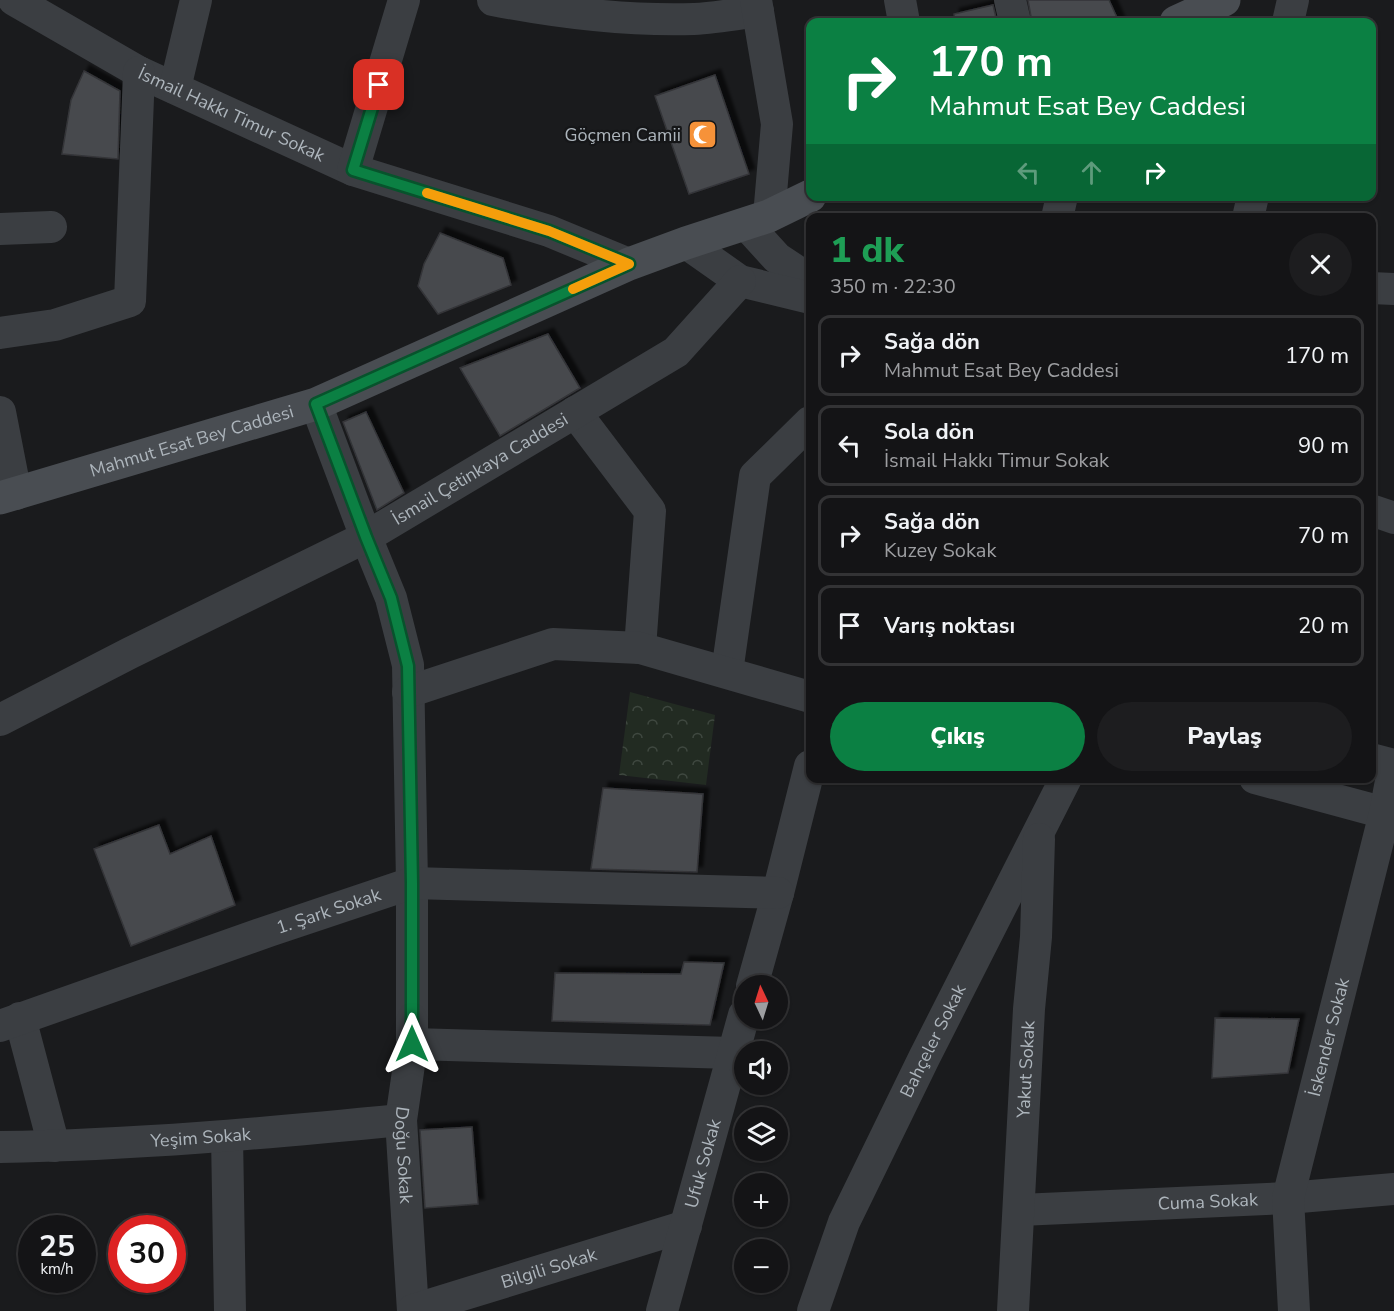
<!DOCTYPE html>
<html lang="tr">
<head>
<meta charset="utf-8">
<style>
  body { margin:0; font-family:"Nunito Sans",sans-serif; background:#1d1d1f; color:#f1f3f6; height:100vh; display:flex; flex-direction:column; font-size:22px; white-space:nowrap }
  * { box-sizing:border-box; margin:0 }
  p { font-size:20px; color:#9d9ea1 }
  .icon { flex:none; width:33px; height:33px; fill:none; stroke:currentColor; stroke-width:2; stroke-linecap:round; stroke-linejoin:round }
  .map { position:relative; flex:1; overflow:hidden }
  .drawer { position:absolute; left:806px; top:213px; width:570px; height:570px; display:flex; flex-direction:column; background:#141416; border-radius:12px; box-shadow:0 2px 4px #0004,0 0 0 2px #333335 }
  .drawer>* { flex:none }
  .top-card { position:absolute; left:806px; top:18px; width:570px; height:183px; border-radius:12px; box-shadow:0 2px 4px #0004,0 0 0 2px #333335; background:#0b8043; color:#fff; overflow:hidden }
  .needle { width:39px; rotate:356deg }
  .buttons { position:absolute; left:734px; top:975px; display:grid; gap:12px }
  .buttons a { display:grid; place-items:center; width:54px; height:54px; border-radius:50%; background:#141416; box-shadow:0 2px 4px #0004,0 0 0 2px #333335; font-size:30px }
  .speed { position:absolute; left:18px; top:1215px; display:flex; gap:12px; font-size:30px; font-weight:700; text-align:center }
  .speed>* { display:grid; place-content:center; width:78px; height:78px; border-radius:50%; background:#141416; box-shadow:0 2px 4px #0004,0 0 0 2px #333335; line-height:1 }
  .speed small { font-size:15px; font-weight:400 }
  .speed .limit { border:9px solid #d22; background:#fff; color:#111 }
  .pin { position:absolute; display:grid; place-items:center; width:51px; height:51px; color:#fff; margin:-26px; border-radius:12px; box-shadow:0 3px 9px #0006 }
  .me { position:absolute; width:66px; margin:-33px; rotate:0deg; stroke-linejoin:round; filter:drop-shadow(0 0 4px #0008) }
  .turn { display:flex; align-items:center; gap:21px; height:126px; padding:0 24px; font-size:27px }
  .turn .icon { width:78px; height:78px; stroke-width:2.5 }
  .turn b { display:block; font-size:42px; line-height:51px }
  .lanes { display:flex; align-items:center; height:57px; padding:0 24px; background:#0003; justify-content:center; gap:30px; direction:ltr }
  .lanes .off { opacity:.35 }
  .round { display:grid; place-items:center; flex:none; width:63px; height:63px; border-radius:32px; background:#1d1d1f }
  .summary { display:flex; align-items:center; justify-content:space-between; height:102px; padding:0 24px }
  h1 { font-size:36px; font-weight:800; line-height:45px; color:#1e9e55 }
  .button { display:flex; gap:12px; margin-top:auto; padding:12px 24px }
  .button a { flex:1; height:69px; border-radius:36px; background:#0b8043; color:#fff; font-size:24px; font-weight:800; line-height:69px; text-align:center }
  .button a+a { background:#1d1d1f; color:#f1f3f6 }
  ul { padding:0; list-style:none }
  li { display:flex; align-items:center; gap:18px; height:81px; margin:0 12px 9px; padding:0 12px; border:3px solid #333335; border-radius:12px }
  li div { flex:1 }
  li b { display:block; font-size:22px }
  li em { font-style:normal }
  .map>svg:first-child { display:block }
  .park { fill:url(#park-crowns) }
  .building { fill:#47494d; stroke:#343539; stroke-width:1.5; filter:url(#shadow) }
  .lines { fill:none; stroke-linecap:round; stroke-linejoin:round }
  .street { stroke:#3b3e42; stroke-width:32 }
  .secondary { stroke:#494d52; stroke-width:33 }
  .route-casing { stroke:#07532c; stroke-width:15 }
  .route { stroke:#0b8043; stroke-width:10 }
  .slow { stroke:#f59e0b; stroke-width:10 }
  .labels { text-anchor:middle; stroke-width:4.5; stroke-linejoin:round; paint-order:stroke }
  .street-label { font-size:18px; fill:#adb5bc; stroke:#151618 }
  .poi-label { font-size:18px; fill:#adb5bc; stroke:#151618; text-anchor:end }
</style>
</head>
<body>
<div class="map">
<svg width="1394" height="1311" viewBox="0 0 1394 1311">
  <defs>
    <pattern id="park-crowns" width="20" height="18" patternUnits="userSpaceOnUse" patternTransform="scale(1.5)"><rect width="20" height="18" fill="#222b22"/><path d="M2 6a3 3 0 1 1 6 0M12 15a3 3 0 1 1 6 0" fill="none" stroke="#3f4840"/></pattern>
    <filter id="shadow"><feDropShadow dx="5.5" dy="-5.5" stdDeviation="1.5" flood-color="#0009"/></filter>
  </defs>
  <rect width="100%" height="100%" fill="#1a1b1d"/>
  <path class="park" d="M630 692 715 715 706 785 619 775Z"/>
  <path class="building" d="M1028 0H1109L1119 22H1032Z
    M993 5 997 22H955L954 14Z
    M84 71 120 91 118 159 62 154 71 100Z
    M715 75 749 174 689 194 655 96Z
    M440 233 503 258 511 285 438 314 418 286 424 264Z
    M548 334 580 388 500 436 460 368Z
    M366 412 404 493 377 510 343 422Z
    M603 788 703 794 697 872 591 869Z
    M159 825 170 854 211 836 235 905 131 946 94 849Z
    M684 962 724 963 710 1025 552 1021 555 973 681 974Z
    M1215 1018 1299 1019 1288 1073 1212 1078Z
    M472 1127 478 1204 425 1208 420 1130Z"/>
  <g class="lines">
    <g class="street">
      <path id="s1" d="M14 0 139 72 353 170 549 231 629 264"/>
      <path d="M493 0C559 13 626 21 694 19 715 18 737 14 758 11"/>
      <path d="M756 0 777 124 769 216"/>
      <path d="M900 0 904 22"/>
      <path d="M1010 0 1015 22"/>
      <path d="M1288 22 1293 0"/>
      <path d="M175 88 196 0"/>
      <path d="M353 170 404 0"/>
      <path d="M1057 218 1062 196"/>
      <path d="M1248 218 1253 196"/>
      <path d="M746 224 777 258 810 280"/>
      <path d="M0 229 51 227"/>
      <path d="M686 243 740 281 810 298"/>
      <path d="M1371 288 1394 289"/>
      <path d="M0 333 55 325 130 301 139 72"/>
      <path id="s2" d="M316 404 366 537 391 598 408 665 412 883V1044L401 1120 413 1311"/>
      <path d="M0 412 16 494"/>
      <path d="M575 412 650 511 640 648"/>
      <path d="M1371 510 1394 518"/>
      <path d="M727 672 755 476 810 422"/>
      <path d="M408 692 553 644 640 648 810 697"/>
      <path id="s3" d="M0 720 130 653 366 537 676 352 740 281"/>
      <path d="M1255 778 1385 813"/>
      <path d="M752 986 778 893 810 766"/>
      <path d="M20 1018 54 1146"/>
      <path id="s4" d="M0 1026 269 931 412 883 778 893"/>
      <path d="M412 1044 733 1053"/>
      <path d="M227 1136 230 1311"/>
      <path id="s5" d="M0 1147C134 1145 268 1133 401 1120"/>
      <path id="s6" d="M1020 1210 1288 1198 1394 1189"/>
      <path id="s7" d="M413 1310 686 1226"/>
      <path id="s8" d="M662 1311 744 1015"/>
      <path id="s9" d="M813 1311 844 1222 924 1058 1066 778"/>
      <path id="s10" d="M1013 1311 1029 1009 1036 937 1039 839"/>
      <path id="s11" d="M1294 1311 1288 1198 1385 813 1394 765 1371 759"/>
    </g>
    <g class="secondary">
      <path d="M1176 22 1224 0"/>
      <path id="s12" d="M0 498 316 404 629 264 686 243 769 216 810 196"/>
    </g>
  </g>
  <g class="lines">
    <defs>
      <path id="route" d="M379 85 353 170 549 231 629 264 316 404 366 537 391 598 408 666 412 883V1044"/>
    </defs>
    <use href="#route" class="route-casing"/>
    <use href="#route" class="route"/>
    <path class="slow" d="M427 193 549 231 629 264 573 289"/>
  </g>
  <defs>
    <symbol id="mosque-square" viewBox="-11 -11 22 22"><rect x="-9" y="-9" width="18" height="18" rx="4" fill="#f69239" stroke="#151618"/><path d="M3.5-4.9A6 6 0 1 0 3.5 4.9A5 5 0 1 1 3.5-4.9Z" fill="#fff"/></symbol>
  </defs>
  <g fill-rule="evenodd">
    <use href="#mosque-square" x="686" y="118" width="33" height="33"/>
  </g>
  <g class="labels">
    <g class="street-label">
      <text dy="6" stroke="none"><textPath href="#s1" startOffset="246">İsmail Hakkı Timur Sokak</textPath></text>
      <text dy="6" stroke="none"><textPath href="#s12" startOffset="200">Mahmut Esat Bey Caddesi</textPath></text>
      <text dy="6" stroke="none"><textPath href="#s3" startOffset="542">İsmail Çetinkaya Caddesi</textPath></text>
      <text dy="6" stroke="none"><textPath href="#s4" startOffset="348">1. Şark Sokak</textPath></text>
      <text dy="6" stroke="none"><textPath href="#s11" startOffset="279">İskender Sokak</textPath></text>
      <text dy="6" stroke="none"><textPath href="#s9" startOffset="296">Bahçeler Sokak</textPath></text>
      <text dy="6" stroke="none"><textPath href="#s10" startOffset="242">Yakut Sokak</textPath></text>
      <text dy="6" stroke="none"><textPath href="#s5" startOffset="201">Yeşim Sokak</textPath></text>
      <text dy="6" stroke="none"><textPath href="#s2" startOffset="768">Doğu Sokak</textPath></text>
      <text dy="6" stroke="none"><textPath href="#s8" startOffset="153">Ufuk Sokak</textPath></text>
      <text dy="6" stroke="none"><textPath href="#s6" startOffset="188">Cuma Sokak</textPath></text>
      <text dy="6" stroke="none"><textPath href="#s7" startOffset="142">Bilgili Sokak</textPath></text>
    </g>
    <g class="poi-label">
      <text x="681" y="141">Göçmen Camii</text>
    </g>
  </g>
</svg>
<div class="buttons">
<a><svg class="needle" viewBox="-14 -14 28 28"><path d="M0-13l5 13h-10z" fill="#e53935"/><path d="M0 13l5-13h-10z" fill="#9d9ea1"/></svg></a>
<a><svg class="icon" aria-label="sound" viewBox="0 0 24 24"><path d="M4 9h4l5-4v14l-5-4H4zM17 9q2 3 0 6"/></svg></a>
<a><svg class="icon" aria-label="layers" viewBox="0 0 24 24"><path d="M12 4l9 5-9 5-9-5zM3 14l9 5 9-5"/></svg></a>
<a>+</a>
<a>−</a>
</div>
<div class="speed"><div>25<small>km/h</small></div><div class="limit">30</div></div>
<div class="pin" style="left:379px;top:85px;background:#d93025"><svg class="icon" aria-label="arrive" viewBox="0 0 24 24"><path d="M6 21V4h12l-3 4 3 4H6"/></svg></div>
<svg class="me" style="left:412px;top:1044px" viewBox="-20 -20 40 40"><path d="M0-17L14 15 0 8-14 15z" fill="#0b8043" stroke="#fff" stroke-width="4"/></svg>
<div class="top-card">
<div class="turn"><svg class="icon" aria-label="right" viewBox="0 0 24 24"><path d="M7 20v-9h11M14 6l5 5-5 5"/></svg><div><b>170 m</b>Mahmut Esat Bey Caddesi</div></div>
<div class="lanes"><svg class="icon off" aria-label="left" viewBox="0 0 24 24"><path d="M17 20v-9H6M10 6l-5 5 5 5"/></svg><svg class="icon off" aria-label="ahead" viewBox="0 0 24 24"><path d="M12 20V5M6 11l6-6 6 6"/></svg><svg class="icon" aria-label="right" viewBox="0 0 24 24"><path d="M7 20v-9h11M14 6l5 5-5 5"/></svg></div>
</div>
<section class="drawer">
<div class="summary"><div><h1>1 dk</h1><p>350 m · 22:30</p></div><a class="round"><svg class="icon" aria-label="close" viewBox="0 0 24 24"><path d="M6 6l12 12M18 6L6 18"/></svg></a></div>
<ul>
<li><svg class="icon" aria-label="right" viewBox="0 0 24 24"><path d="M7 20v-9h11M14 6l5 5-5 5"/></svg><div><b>Sağa dön</b><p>Mahmut Esat Bey Caddesi</p></div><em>170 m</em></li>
<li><svg class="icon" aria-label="left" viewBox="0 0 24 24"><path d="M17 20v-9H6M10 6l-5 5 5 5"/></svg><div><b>Sola dön</b><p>İsmail Hakkı Timur Sokak</p></div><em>90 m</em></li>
<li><svg class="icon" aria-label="right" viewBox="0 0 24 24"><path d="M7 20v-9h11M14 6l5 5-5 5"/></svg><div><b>Sağa dön</b><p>Kuzey Sokak</p></div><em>70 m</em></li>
<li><svg class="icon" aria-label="arrive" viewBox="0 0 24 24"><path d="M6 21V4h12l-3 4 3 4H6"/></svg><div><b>Varış noktası</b></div><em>20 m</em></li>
</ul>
<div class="button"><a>Çıkış</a><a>Paylaş</a></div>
</section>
</div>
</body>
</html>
